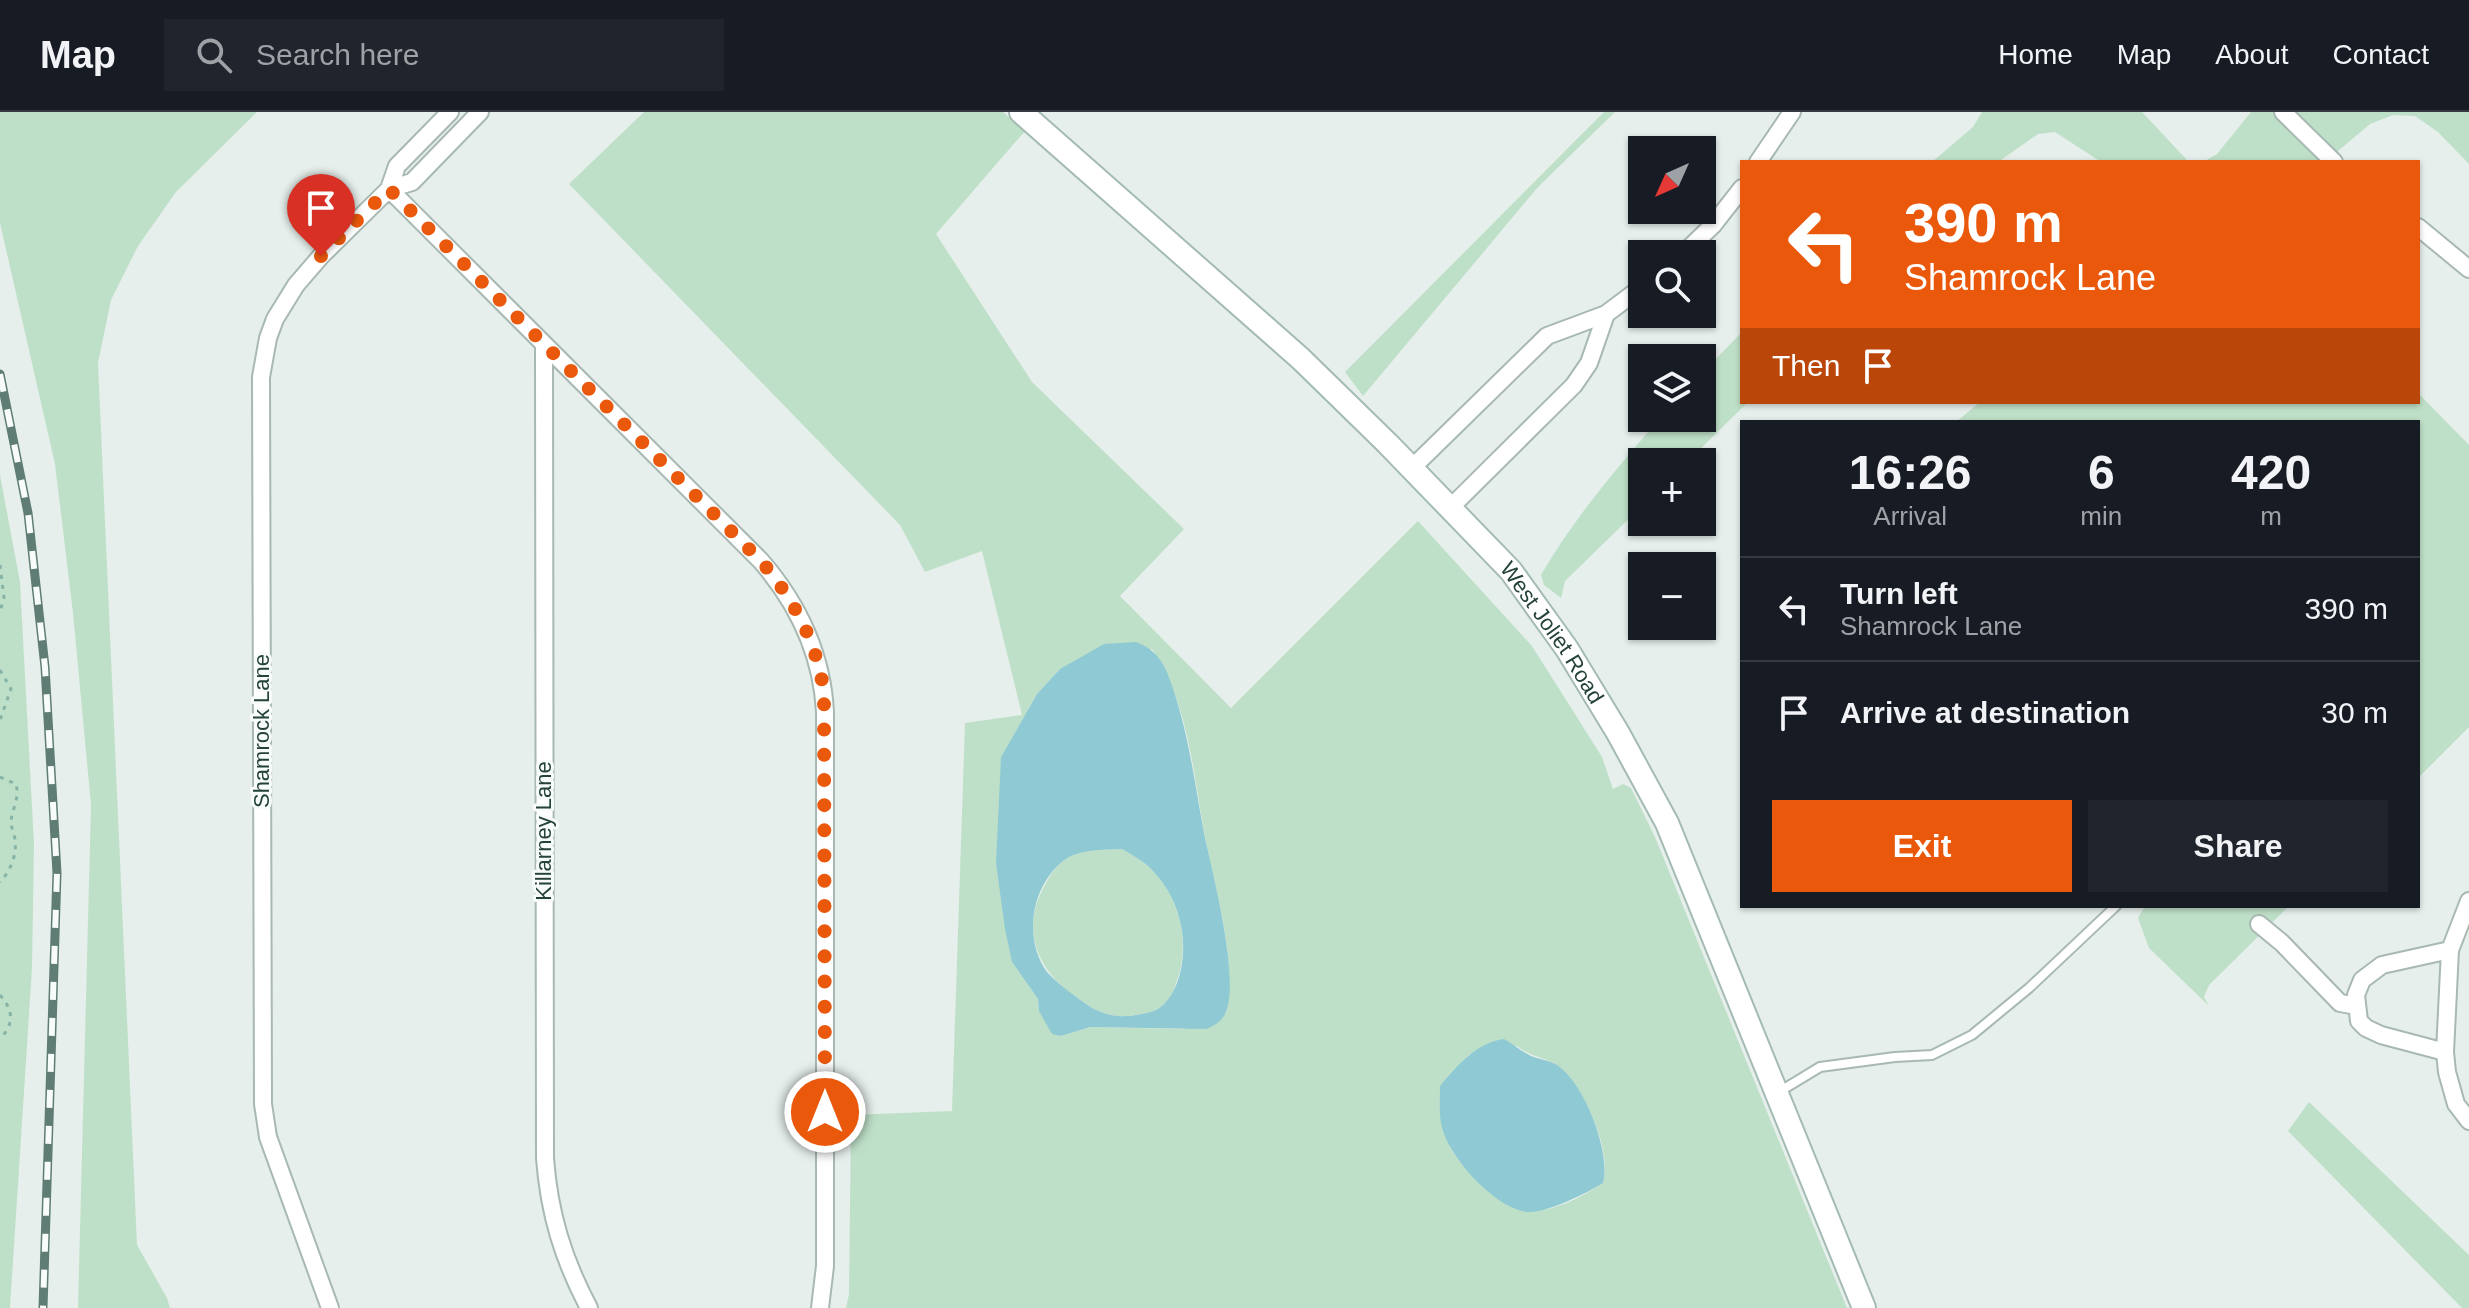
<!DOCTYPE html>
<html lang="en">
<head>
<meta charset="utf-8">
<style>
  body { margin:0; font-family:Arial,sans-serif; background:#20242c; color:#f1f3f6; height:100vh; display:flex; flex-direction:column; font-size:30px; white-space:nowrap }
  * { box-sizing:border-box; margin:0 }
  p { font-size:26px; color:#9ea1a6 }
  .icon { flex:none; width:44px; height:44px; fill:none; stroke:currentColor; stroke-width:2; stroke-linecap:round; stroke-linejoin:round }
  .map { position:relative; flex:1; overflow:hidden }
  .panel { position:absolute; left:1740px; top:308px; width:680px; height:488px; display:flex; flex-direction:column; background:#171b24; border-radius:0px; box-shadow:0 2px 6px #0004 }
  .panel>* { flex:none }
  .hud { position:absolute; left:1740px; top:48px; width:680px; height:244px; border-radius:0px; box-shadow:0 2px 6px #0004; background:#ea580c; color:#fff; overflow:hidden }
  .needle { width:52px; rotate:225deg }
  .buttons { position:absolute; left:1628px; top:24px; display:grid; gap:16px }
  .buttons a { display:grid; place-items:center; width:88px; height:88px; border-radius:0px; background:#171b24; box-shadow:0 2px 6px #0004; font-size:40px }
  .pin { position:absolute; display:grid; place-items:center; width:68px; height:68px; color:#fff; margin:-82px -34px; border-radius:50% 50% 50% 0; rotate:-45deg; box-shadow:0 0 8px #0007 }
  .pin .icon { rotate:45deg }
  .me { position:absolute; width:88px; margin:-44px; rotate:0deg; stroke-linejoin:round; filter:drop-shadow(0 0 6px #0008) }
  .turn { display:flex; align-items:center; gap:28px; height:168px; padding:0 32px; font-size:36px }
  .turn .icon { width:104px; height:104px; stroke-width:2.5 }
  .turn b { display:block; font-size:56px; line-height:68px }
  .then { display:flex; align-items:center; height:76px; padding:0 32px; background:#0003; gap:16px; font-size:30px }
  .eta { display:flex; justify-content:space-evenly; align-items:center; height:136px; text-align:center }
  .eta b { font-size:48px; font-weight:700; line-height:56px }
  .cta { display:flex; gap:16px; margin-top:auto; padding:16px 32px }
  .cta a { flex:1; height:92px; border-radius:0px; background:#ea580c; color:#fff; font-size:32px; font-weight:700; line-height:92px; text-align:center }
  .cta a+a { background:#20242c; color:#f1f3f6 }
  ul { padding:0; list-style:none }
  li { display:flex; align-items:center; gap:24px; height:104px; padding:0 32px; border-top:2px solid #363941 }
  li div { flex:1 }
  li b { display:block; font-size:30px }
  li em { font-style:normal }
  header { display:flex; align-items:center; gap:48px; box-sizing:border-box; height:112px; padding:0 40px; background:#171b24; border-bottom:2px solid #363941 }
  header strong { font-size:38px }
  nav { display:flex; gap:44px; margin-inline-start:auto; font-size:28px }
  .search { width:560px; height:72px; background:#20242c; display:flex; align-items:center; gap:20px; box-sizing:border-box; padding:0 28px; border-radius:0px; color:#9ea1a6; font-size:30px }
  .map>svg:first-child { display:block }
  .green { fill:#bfe0c8; fill-rule:evenodd }
  .water { fill:#8ec9d4; fill-rule:evenodd }
  .lines { fill:none; stroke-linecap:round; stroke-linejoin:round }
  .service-casing { stroke:#a8b8b2; stroke-width:12 }
  .minor-casing { stroke:#a8b8b2; stroke-width:20 }
  .secondary-casing { stroke:#a4bbb3; stroke-width:26 }
  .path { stroke:#86b3a5; stroke-width:3; stroke-dasharray:4 6; stroke-linecap:butt }
  .service { stroke:#fff; stroke-width:8 }
  .minor { stroke:#fff; stroke-width:16 }
  .secondary { stroke:#fff; stroke-width:22 }
  .rail-casing { stroke:#5f7d75; stroke-width:9 }
  .rail { stroke:#f7fbf9; stroke-width:6; stroke-dasharray:18; stroke-linecap:butt }
  .route { stroke:#ea580c; stroke-width:14; stroke-dasharray:0 25.2 }
  .labels { text-anchor:middle; stroke-width:6; stroke-linejoin:round; paint-order:stroke }
  .street-label { font-size:22px; fill:#24423a; stroke:#f7fbf9 }
</style>
</head>
<body>
<header>
<strong>Map</strong>
<div class="search"><svg class="icon" aria-label="search" viewBox="0 0 24 24"><circle cx="10" cy="10" r="6"/><path d="M15 15l6 6"/></svg>Search here</div>
<nav><a>Home</a><a>Map</a><a>About</a><a>Contact</a></nav>
</header>
<div class="map">
<svg width="2469" height="1196" viewBox="0 0 2469 1196">
  <rect width="100%" height="100%" fill="#e6efeb"/>
  <path class="green" d="M0 0H257L176 80 138 134 111 188 98 251 137 1133 167 1186 170 1196H78L91 693 73 501 55 352 0 111Z
    M644 0H1003L1025 19 936 122 1032 270 1184 417 1120 484 1231 596 1418 409 1532 534 1602 645 1613 677 1623 672 1631 676 1655 725 1847 1196H846L849 1182 851 1003 952 999 965 611 1022 603 982 439 925 460 900 413 569 72ZM1152 537C1189 591 1193 662 1205 725 1216 783 1237 843 1226 901L1184 917 1090 915 1061 924 1039 899 1038 887 1012 850 1001 645 1037 582 1060 557ZM1517 934C1530 945 1547 946 1556 953 1583 974 1613 1037 1603 1071 1555 1102 1520 1113 1477 1068 1468 1059 1455 1046 1450 1035 1443 1017 1443 992 1441 974L1469 943Z
    M1604 0H1615L1538 75 1363 284 1345 260Z
    M1982 0H2142L2187 48 2193 50H2101L2055 20 2038 22 1998 50H1932L1973 15Z
    M2251 0H2469V52L2438 20 2415 4 2393 3 2370 12 2325 50H2203L2217 42Z
    M1742 220V290H1748L1687 350H1642V394L1565 469 1561 486 1544 473 1541 463C1574 406 1617 356 1660 306H1702V261Z
    M2418 281 2469 333V615L2418 666V310H1956L1980 290H2418Z
    M0 363 20 470 34 732 32 856 10 1196H0Z
    M1122 737C1132 743 1144 749 1152 758 1181 787 1191 834 1176 871 1173 882 1165 895 1154 899 1143 902 1130 905 1118 904 1101 903 1088 894 1074 884 1039 859 1021 820 1042 779 1047 768 1054 756 1063 749 1078 737 1104 738 1122 737Z
    M2145 794H2289L2209 873 2204 885 2209 894 2149 836 2138 806Z
    M2309 990 2469 1143V1196H2462L2288 1019Z"/>
  <path class="water" d="M1136 530C1151 536 1159 543 1166 558 1188 611 1194 670 1205 726 1213 763 1241 870 1225 902 1221 910 1214 914 1206 917L1090 915 1061 924 1052 922 1039 899 1038 887 1012 850 1005 817 996 751 1001 645 1037 582 1060 557 1104 532ZM1122 737C1132 743 1144 749 1152 758 1181 787 1191 834 1177 871 1173 881 1165 895 1154 899 1143 902 1131 905 1118 904 1101 903 1088 894 1075 884 1065 877 1055 869 1047 860 1023 827 1031 775 1063 749 1078 737 1104 738 1122 737Z
    M1504 927C1513 932 1521 939 1531 944 1538 947 1548 948 1555 952 1583 967 1612 1041 1603 1071 1587 1081 1547 1101 1528 1100 1495 1097 1446 1043 1441 1011 1439 999 1440 985 1440 974 1458 953 1476 931 1504 927Z"/>
  <g class="lines">
    <defs>
      <path id="service" d="M1777 981 1820 955 1895 945 1932 943 1972 923 2029 876 2116 794"/>
      <path id="minor" d="M2283 0 2334 50
        M1758 50 1792 0
        M389 77 761 449C799 493 822 542 825 600V1154L820 1196
        M389 77 412 70 480 0
        M2418 115 2469 157
        M1683 142 1713 113 1742 76
        M1606 202 1642 175
        M544 234 545 1046C549 1101 563 1147 589 1196
        M1412 356 1547 224 1606 202 1589 251 1574 273 1451 395
        M2469 789 2450 838 2445 940 2447 960 2456 992 2469 1009
        M2259 812 2282 831 2340 891 2357 894
        M2445 940 2381 923 2366 916 2359 909 2356 883 2362 868 2382 853 2450 838
        M330 1196 268 1025 263 992 261 265 268 226 275 207 296 173 321 144 389 77 397 54 450 0"/>
      <g id="secondary">
        <path id="s1" d="M1021 0 1301 247 1388 332 1511 459 1567 537 1618 621 1667 711 1864 1196"/>
      </g>
    </defs>
    <use href="#service" class="service-casing"/>
    <use href="#minor" class="minor-casing"/>
    <use href="#secondary" class="secondary-casing"/>
    <path class="path" d="M0 453 4 486 0 500
      M0 558 11 577 0 608
      M0 665 16 672C20 687 12 696 11 710 11 716 15 722 15 729 17 743 10 760 0 770
      M0 883C14 899 14 912 0 927"/>
    <use href="#service" class="service"/>
    <use href="#minor" class="minor"/>
    <use href="#secondary" class="secondary"/>
    <defs>
      <path id="rail" d="M0 262 28 401 45 555 57 761 43 1196"/>
    </defs>
    <use href="#rail" class="rail-casing"/>
    <use href="#rail" class="rail"/>
  </g>
  <g class="lines">
    <path class="route" d="M321 144 389 77 761 449C794 488 817 530 824 581L825 1000"/>
  </g>
  <g class="labels">
    <g class="street-label">
      <text dy="8" stroke="none"><textPath href="#s1" startOffset="746">West Joliet Road</textPath></text>
      <text transform="translate(261 619) rotate(-90)" y="8">Shamrock Lane</text>
      <text transform="translate(543 719) rotate(-90)" y="8">Killarney Lane</text>
    </g>
  </g>
</svg>
<div class="buttons">
<a><svg class="needle" viewBox="-14 -14 28 28"><path d="M0-13l5 13h-10z" fill="#e53935"/><path d="M0 13l5-13h-10z" fill="#9ea1a6"/></svg></a>
<a><svg class="icon" aria-label="search" viewBox="0 0 24 24"><circle cx="10" cy="10" r="6"/><path d="M15 15l6 6"/></svg></a>
<a><svg class="icon" aria-label="layers" viewBox="0 0 24 24"><path d="M12 4l9 5-9 5-9-5zM3 14l9 5 9-5"/></svg></a>
<a>+</a>
<a>−</a>
</div>
<div class="pin" style="left:321px;top:144px;background:#d93025"><svg class="icon" aria-label="arrive" viewBox="0 0 24 24"><path d="M6 21V4h12l-3 4 3 4H6"/></svg></div>
<svg class="me" style="left:825px;top:1000px" viewBox="-20 -20 40 40"><circle r="17" fill="#ea580c" stroke="#fff" stroke-width="3"/><path d="M0-11L8 9 0 5-8 9z" fill="#fff"/></svg>
<div class="hud">
<div class="turn"><svg class="icon" aria-label="left" viewBox="0 0 24 24"><path d="M17 20v-9H6M10 6l-5 5 5 5"/></svg><div><b>390 m</b>Shamrock Lane</div></div>
<div class="then">Then<svg class="icon" aria-label="arrive" viewBox="0 0 24 24"><path d="M6 21V4h12l-3 4 3 4H6"/></svg></div>
</div>
<section class="panel">
<div class="eta">
<div><b>16:26</b><p>Arrival</p></div>
<div><b>6</b><p>min</p></div>
<div><b>420</b><p>m</p></div>
</div>
<ul>
<li><svg class="icon" aria-label="left" viewBox="0 0 24 24"><path d="M17 20v-9H6M10 6l-5 5 5 5"/></svg><div><b>Turn left</b><p>Shamrock Lane</p></div><em>390 m</em></li>
<li><svg class="icon" aria-label="arrive" viewBox="0 0 24 24"><path d="M6 21V4h12l-3 4 3 4H6"/></svg><div><b>Arrive at destination</b></div><em>30 m</em></li>
</ul>
<div class="cta"><a>Exit</a><a>Share</a></div>
</section>
</div>
</body>
</html>
